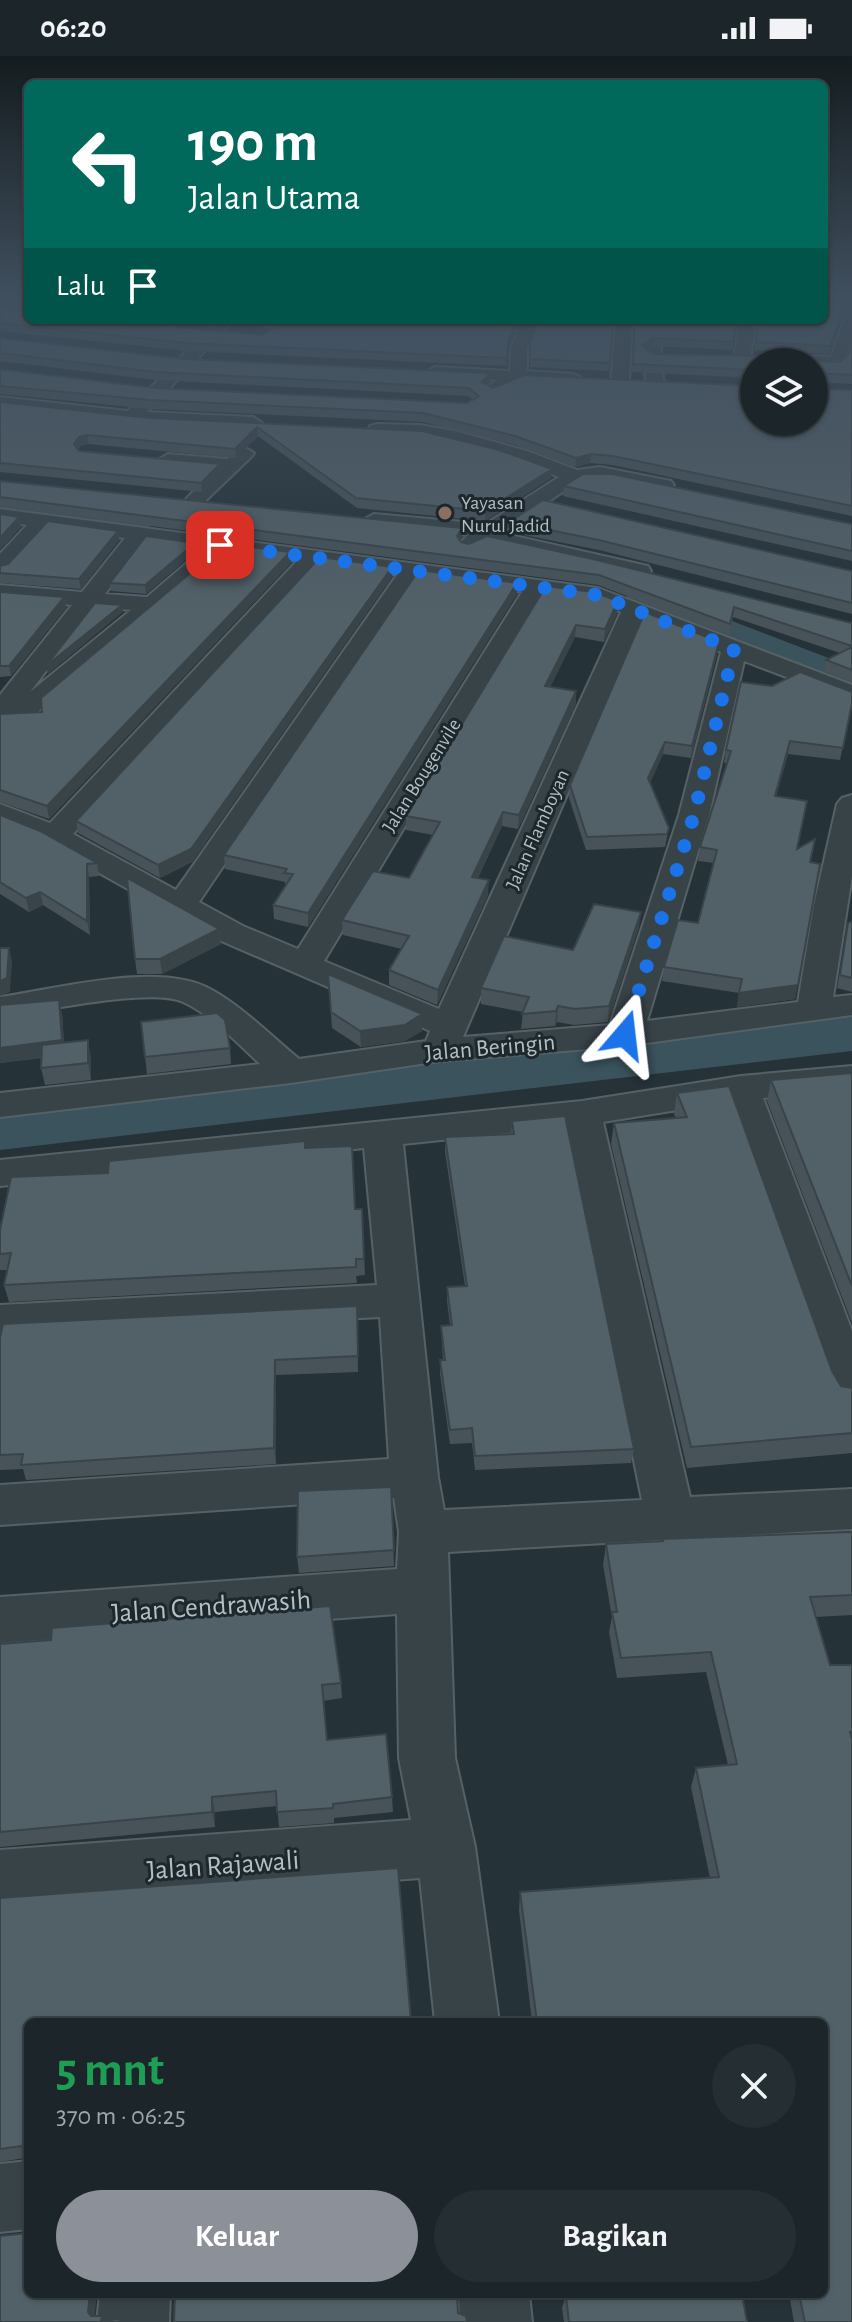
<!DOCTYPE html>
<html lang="id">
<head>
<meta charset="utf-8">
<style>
  body { margin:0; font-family:"Alegreya Sans",sans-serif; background:#252e32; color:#f1f3f6; height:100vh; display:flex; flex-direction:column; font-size:30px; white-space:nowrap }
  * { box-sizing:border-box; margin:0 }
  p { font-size:26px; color:#a0a5a8 }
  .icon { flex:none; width:44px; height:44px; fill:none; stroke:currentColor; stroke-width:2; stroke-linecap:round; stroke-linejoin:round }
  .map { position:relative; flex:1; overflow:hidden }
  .drawer { position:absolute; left:24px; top:1962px; width:804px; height:280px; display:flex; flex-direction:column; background:#1c262a; border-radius:12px; box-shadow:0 2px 6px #0004,0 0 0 2px #3a4347 }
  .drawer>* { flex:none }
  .top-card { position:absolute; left:24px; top:24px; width:804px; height:244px; border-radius:12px; box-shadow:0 2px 6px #0004,0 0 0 2px #3a4347; background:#00695c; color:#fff; overflow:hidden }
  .tools { position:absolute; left:740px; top:292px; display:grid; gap:16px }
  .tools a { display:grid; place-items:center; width:88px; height:88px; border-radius:50%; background:#1c262a; box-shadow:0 2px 6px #0004,0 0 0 2px #3a4347; font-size:40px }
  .pin { position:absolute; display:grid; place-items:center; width:68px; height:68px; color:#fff; margin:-34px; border-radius:16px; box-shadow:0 4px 12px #0006 }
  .me { position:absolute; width:88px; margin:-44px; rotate:17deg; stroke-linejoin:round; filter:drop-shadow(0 0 6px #0008) }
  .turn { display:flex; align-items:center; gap:28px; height:168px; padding:0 32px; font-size:36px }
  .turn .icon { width:104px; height:104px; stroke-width:2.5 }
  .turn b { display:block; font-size:56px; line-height:68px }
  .then { display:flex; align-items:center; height:76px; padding:0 32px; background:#0003; gap:16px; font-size:30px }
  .round { display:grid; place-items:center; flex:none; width:84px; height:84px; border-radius:42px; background:#252e32 }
  .summary { display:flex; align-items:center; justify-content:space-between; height:136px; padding:0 32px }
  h1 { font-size:48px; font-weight:600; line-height:60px; color:#1e9e55 }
  .action { display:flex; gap:16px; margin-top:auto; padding:16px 32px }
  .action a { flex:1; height:92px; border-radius:48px; background:#8c9099; color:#fff; font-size:32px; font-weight:600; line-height:92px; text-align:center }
  .action a+a { background:#252e32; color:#f1f3f6 }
  .status { display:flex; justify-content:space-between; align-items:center; height:56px; padding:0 40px; background:#1c262a; direction:ltr }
  .status svg { height:22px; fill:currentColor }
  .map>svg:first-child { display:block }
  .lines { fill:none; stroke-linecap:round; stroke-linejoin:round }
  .river { fill:#3a535d; fill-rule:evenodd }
  .street-casing { stroke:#566166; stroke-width:4 }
  .street { fill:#384348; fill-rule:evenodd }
  .wall { fill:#475359 }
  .shaded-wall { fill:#394449 }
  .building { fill:#526168; stroke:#394449; stroke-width:2 }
  .route { stroke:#1a73e8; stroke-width:14; stroke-dasharray:0 25.2 }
  .education-dot { fill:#8d6e63; stroke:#1d282d; stroke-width:3 }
  .labels { text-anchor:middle; stroke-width:6; stroke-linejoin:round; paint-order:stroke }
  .far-poi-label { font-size:20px; fill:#b3bfc4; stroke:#1d282d; text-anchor:start }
  .far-street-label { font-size:20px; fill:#b3bfc4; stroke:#1d282d }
  .street-label { font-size:24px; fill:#b3bfc4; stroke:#1d282d }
  .near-street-label { font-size:28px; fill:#b3bfc4; stroke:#1d282d }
</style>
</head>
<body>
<div class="status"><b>06:20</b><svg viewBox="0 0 49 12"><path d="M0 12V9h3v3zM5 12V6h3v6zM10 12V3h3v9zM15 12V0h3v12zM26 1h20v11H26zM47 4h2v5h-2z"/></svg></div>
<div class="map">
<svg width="852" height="2266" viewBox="0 0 852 2266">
  <rect width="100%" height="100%" fill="#253238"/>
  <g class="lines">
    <path class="river" d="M0 440 135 456 147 460 153 467 147 474 135 478 0 460Z
      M644 531 852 611V639L630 551 625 543 630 535Z
      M852 959V995L0 1094V1052Z"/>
    <defs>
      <path id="street" d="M0 247 28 250V260L0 257Z
        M852 260V287L843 310H814V306L777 304 785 299 831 301 844 265Z
        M217 264H234L147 356 253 361 262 367 260 371 132 367 0 351V341L128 355Z
        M416 264H539L527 293V315L574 318 583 323 574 328 521 325 494 338 485 333 497 324 429 320 426 316 435 311 510 315 511 293 519 274 424 269Z
        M616 264H632L629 325 620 330 611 325Z
        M651 264H667L660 298 664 327 655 332 646 327 644 298Z
        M740 264H756L750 302 742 307 734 302Z
        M377 368 420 369 455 375 527 395 577 414 600 411 671 425 674 429 664 435 600 423 579 425 501 477 648 510 651 515 648 520 640 522 486 487 470 495 459 488 468 479 366 469 363 464 374 458 486 468 559 421 513 403 455 386 370 378 368 374 370 370Z
        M244 391 254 397 251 401 199 451 192 453 182 447 215 414 168 410 158 404 168 398 227 403Z
        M0 453 598 532 852 629V646L744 605 709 759 647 965 798 946 814 849 837 748 842 742 852 739V820L833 941 852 939V959L625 990 441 1005 291 1027 0 1061V1037L260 1008C237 987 212 959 183 946 150 931 40 956 0 961V941C57 933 161 904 212 934 244 952 271 980 299 1003L426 985 430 975 219 884 44 786 0 768V748L50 767 297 505 225 496 28 664 0 665V639L72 549 0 543V529L82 536 125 482 48 472 8 516 0 518V498L27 469 0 465ZM146 485 203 493 147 541 105 538ZM319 508 397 519 176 834 73 778ZM418 522 522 536 298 893 243 870 199 846ZM544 539 593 545 621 556 439 953 324 905ZM95 551 131 554 30 636ZM642 564 721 596 679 759 610 969 463 981Z
        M852 1010V1034L763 1042 852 1275V1353L836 1348 829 1335 727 1046 603 1066 690 1441 852 1433V1473L448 1496 455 1702 475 1791 499 1966H435L420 1822 0 1854V1794L411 1764 399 1702 397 1558 0 1587V1541L397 1513 399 1476 394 1442 0 1469V1429L389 1403 380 1261 0 1281V1249L377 1229 364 1092 0 1130V1104L582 1045 741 1020ZM566 1071 642 1444 444 1454 438 1421 403 1088Z
        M28 2105V2173L0 2176V2108Z
        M100 2238H170L169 2266H97Z
        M459 2238H529L532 2266H460Z"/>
    </defs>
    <use href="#street" class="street-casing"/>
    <use href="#street" class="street"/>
  </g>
  <path class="wall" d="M0 238H28V247L0 244Z
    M852 238V258L850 257 841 264 829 298 754 294 759 264Z
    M0 252 26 255 28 264 262 279 268 275 263 271 187 264H423L515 277 508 293 507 310 187 295 0 275Z
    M613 264 609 315 530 311V286Z
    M635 264H738L732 294 652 290 647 293 653 298 840 306 851 295 852 287V328L814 326V306H754V322L632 316Z
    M0 282 186 303 490 326 487 329 493 332 815 333 852 334V460L613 409 590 407 575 411 515 389 423 366 151 353 0 338V313L155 332 467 347 473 344 468 340 156 324 0 305Z
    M0 346 150 362 422 375 551 422 485 465 357 452 258 380 236 402 88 388 80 390 78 393 79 395 220 408 221 417 202 436 0 416Z
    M0 425 462 481 460 484 461 486 852 567V626L824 615 826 604 840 597 733 561 729 579 598 529 0 450Z
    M564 430 852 468V505L563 440Z
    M509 466 852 515V558L599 494 509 476Z
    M118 475 119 484 81 533 0 527V510Z
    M195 487 196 495 146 538 111 535 110 527Z
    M290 496 291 507 49 763 0 746V658L42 656Z
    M392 521 192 806 160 822 78 777 76 765Z
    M517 527V538L308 871 274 863 273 849 285 830V826L225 813 224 799Z
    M546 530 617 558 604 586 575 581 550 631 576 648 518 773 502 770 478 822 488 839 437 949 389 929V914L402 893 343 879 342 864 409 822 433 779 406 774V760Z
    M0 536 64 541 66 552 11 620 0 621Z
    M719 586 717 598 691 702 663 698 650 727 669 772 665 791 586 794 569 742 570 729Z
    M852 648 840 704 788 698 776 740 797 793 810 806 795 943 737 951 739 937 662 925 664 911 698 867 714 807 698 805 700 791 727 707H724L726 694Z
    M0 759 97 807 99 820 89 821 90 879 43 849 29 856 0 838Z
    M852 865V936L837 932 846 880 848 867Z
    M639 871 608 966 574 969 557 966 555 970 521 973 523 956 481 948V932L573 894Z
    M219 873 221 888 162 918H137L135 903Z
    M328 918 422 975 405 985 361 991 332 972Z
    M0 949 62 958 64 987 91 1001V1024L45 1029 41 1012V1002L0 1007Z
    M230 992 231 1008 147 1018 145 1001Z
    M852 1017V1267L767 1045 771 1024Z
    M677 1037 832 1315 841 1330 852 1332V1397L687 1412 611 1088 614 1067 676 1062 674 1058Z
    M512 1065 634 1393 631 1407 475 1414 472 1387 450 1388 440 1318V1304H443L441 1270 450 1269 447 1245V1231L465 1230 445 1096V1081L511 1078Z
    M305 1092 355 1153H362L365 1219 356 1220 357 1227 9 1246 4 1229 8 1214H0V1174L108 1117Z
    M357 1250 358 1316 276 1319V1408L26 1424 23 1413 0 1414V1282Z
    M391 1431 394 1510 299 1517 297 1501Z
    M852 1476V1559L816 1561 830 1609H852V2266H794L789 2238H824V1966H532L519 1854 520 1836 710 1822 691 1731 696 1712 728 1709 706 1616 617 1622 609 1576 612 1561 603 1509 606 1488 662 1485V1483Z
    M0 1588 341 1627 342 1642 323 1645 327 1684 392 1741 393 1756 334 1762V1767L279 1771 277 1750 215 1756V1771L0 1791Z
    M0 1842 28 1966V2113L24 2107V2102L0 2106Z
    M566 2238H742L747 2266H564L562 2252Z"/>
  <path class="shaded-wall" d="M852 250 850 257 841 264 829 298 830 290 842 256Z
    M515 269V277L508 293V285Z
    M653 282 652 290 641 297 642 289Z
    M490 317V326L482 334V326Z
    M257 371 258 380 236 402 235 393Z
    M87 379 88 388 80 390 75 397 74 388 79 381Z
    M591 398 590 407 575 411 576 402Z
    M220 408 221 417 202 436 201 427Z
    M552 413 551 422 485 465V455Z
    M19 461 21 471 0 494V482Z
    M462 472V481L456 490 457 480Z
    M118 475 119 484 81 533 79 523Z
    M195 487 196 495 146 538 145 529Z
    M290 496 291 507 49 763 47 750Z
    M392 511V521L192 806 160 822 158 809Z
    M517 527V538L308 871V857Z
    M64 541 66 552 11 620 9 610Z
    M618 545 617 558 604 586 605 573Z
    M122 549 123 556 48 618 46 610Z
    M576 569 575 581 544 643 545 630Z
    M719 586 717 598 691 702 692 690Z
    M576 635V648L518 773 519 759Z
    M790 685 788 698 773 753 775 740Z
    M665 686 663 698 647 734 648 722Z
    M503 756 502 770 471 836 472 821Z
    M87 808 89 821 90 879 87 865Z
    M489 824 488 839 437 949 438 934Z
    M40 836 43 849 29 856 26 842Z
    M641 856 639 871 608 966 609 950Z
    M219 873 221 888 162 918 160 903Z
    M9 892 12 905 10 936 0 940V925Z
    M798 929 795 943 737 951 739 937Z
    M59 944 62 958 65 998 0 1007V992Z
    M558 950 557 966 555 970 556 955Z
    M422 958V975L405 985 361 991 360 975Z
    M88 984 91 1001V1024L88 1007Z
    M275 1304 276 1319V1408L274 1392Z
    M212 1741 215 1756V1771L212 1756Z
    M90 2238H97L94 2266 88 2256Z"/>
  <path class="building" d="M824 238H852V250L842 256 830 290 756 286 759 264H824Z
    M0 252 26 255 28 254V264H104L262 279 273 272 264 264H423L515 269 508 285 507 302 186 287 0 267Z
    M539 264H613L610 307 530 303V286Z
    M635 264H737L733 286 653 282 642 289 653 298 812 301 815 305 840 306 852 294V291V319L815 317 814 323V306H754V314L633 308Z
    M0 282 186 303 490 317 482 326 493 332 524 319 754 330V366H814V331L815 333 852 334V450L613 400 591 398 576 402 515 380 423 357 150 344 0 330V313L155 332 467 347 479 340 469 332 155 316 0 297Z
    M0 346 150 362 422 375 499 394 552 413 485 455 356 442 257 371 235 393 87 379 79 381 74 388 79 395 220 408 201 427 0 407Z
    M583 418H612L852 468V495L564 430Z
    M0 425 462 472 457 480 461 486 469 488 487 480 597 504 852 567V590L734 551 730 568 599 519 0 441Z
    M543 444 852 515V547L599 484 509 466Z
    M0 458 19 461 0 482Z
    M48 465 118 475 79 523 0 517V510L8 508Z
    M146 480 195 487 145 529 110 527Z
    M225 488 290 496 47 750 0 734V658L42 656 41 642Z
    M320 501 392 511 191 793 158 809 76 765Z
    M419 514 517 527 308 857 273 849 293 818 284 817 287 813 224 799Z
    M546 530 593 536 618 545 605 573 576 569 545 630 576 635 519 759 503 756 472 821 489 824 438 934 389 914 409 880 342 864 373 815 409 822 440 766 406 760Z
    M0 536 64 541 9 610H0Z
    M95 547 122 549 46 610Z
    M645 556 719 586 692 690 665 686 648 722 669 772 667 778 587 781 570 729Z
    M852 591V614L826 604Z
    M800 616 852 636V647L843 692 790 685 775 740 807 745 797 793 815 783 810 806 820 808 798 929 739 937 742 923 664 911 678 864 698 867 717 794 700 791 731 695 726 694 741 626 772 630Z
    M0 759 40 775 97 807 87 808V865L40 836 26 842 0 826Z
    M127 822 219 873 160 903H135Z
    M594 848 641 856 609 950 575 953 558 950 556 955 522 958 529 941 481 932 504 880 573 894Z
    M852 865V922L840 919 848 867Z
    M0 892H9L7 922 0 925Z
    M328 918 422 958 405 969 360 975 331 956Z
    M59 944 62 984 0 992V949Z
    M217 957 225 964 230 992 145 1001 141 966Z
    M88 984V1007L41 1012 42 989Z
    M852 1017V1230L771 1024Z
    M729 1030 832 1315 841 1330 852 1332V1377L691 1391 614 1067 687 1061 677 1037Z
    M565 1060 634 1393 475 1400 472 1372 450 1374 440 1304H445L441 1270 452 1269 447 1231 467 1230 445 1081 514 1078 512 1065Z
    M305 1085V1092L352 1090 355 1153H362L364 1203H356V1211L4 1229 11 1197 0 1198V1174L11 1121 108 1117 109 1105Z
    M357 1250 358 1300 275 1304 274 1392 21 1409 23 1398 0 1399V1282L3 1268Z
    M391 1431 394 1494 297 1501 298 1435Z
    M852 1476V1539L810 1541 830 1609H852V1676H850L852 1683V2266H805L799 2238H824V1966H537L520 1836 719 1821 696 1712 737 1708 711 1596 621 1602 612 1556H617L606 1488 663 1485 662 1483Z
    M330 1550 341 1627 322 1629 327 1684 386 1678 392 1741 333 1748V1752L277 1756 276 1735 212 1741V1756L0 1776V1588L51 1584 52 1572Z
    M398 1812 411 1966H28V2106L24 2107V2093L21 2090 0 2093V1842Z
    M28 2177V2238H90L88 2256 91 2260H102L101 2265 120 2263V2266H0V2180Z
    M175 2238H457L458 2257 466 2260 467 2266H174Z
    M570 2238H742L747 2266H569L566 2240 571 2239Z"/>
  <linearGradient id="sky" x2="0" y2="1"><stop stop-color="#141c1f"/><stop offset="0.43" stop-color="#404f5e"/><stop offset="1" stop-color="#404f5e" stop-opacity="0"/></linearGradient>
  <rect width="852" height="555" fill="url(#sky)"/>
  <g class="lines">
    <path class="route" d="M220 489 598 539 734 593 694 759 625 979"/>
  </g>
  <circle class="education-dot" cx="445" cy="457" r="8"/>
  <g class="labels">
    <g class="far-poi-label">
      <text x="461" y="453">Yayasan<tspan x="461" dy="23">Nurul Jadid</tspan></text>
    </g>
    <g class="far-street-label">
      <text transform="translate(421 719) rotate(-58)" y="7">Jalan Bougenvile</text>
      <text transform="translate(537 773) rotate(-66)" y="7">Jalan Flamboyan</text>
    </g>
    <g class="street-label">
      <text transform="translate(490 991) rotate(-5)" y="8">Jalan Beringin</text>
    </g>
    <g class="near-street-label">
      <text transform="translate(211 1549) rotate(-4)" y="10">Jalan Cendrawasih</text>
      <text transform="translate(223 1808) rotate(-4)" y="10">Jalan Rajawali</text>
    </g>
  </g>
</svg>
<div class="tools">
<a><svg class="icon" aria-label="layers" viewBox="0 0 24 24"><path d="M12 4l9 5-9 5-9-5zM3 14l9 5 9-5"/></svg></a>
</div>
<div class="pin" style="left:220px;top:489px;background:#d93025"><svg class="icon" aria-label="arrive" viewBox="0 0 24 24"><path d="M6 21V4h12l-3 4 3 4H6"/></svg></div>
<svg class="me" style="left:625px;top:979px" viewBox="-20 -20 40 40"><path d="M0-17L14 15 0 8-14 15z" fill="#1a73e8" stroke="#fff" stroke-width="4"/></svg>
<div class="top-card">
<div class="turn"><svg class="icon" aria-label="left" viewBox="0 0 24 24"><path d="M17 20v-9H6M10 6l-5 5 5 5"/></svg><div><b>190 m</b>Jalan Utama</div></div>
<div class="then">Lalu<svg class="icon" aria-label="arrive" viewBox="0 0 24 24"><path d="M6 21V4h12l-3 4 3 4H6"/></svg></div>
</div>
<section class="drawer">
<div class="summary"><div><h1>5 mnt</h1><p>370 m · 06:25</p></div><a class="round"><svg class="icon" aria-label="close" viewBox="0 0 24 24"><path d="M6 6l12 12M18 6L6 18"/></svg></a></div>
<div class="action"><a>Keluar</a><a>Bagikan</a></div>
</section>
</div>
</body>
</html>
